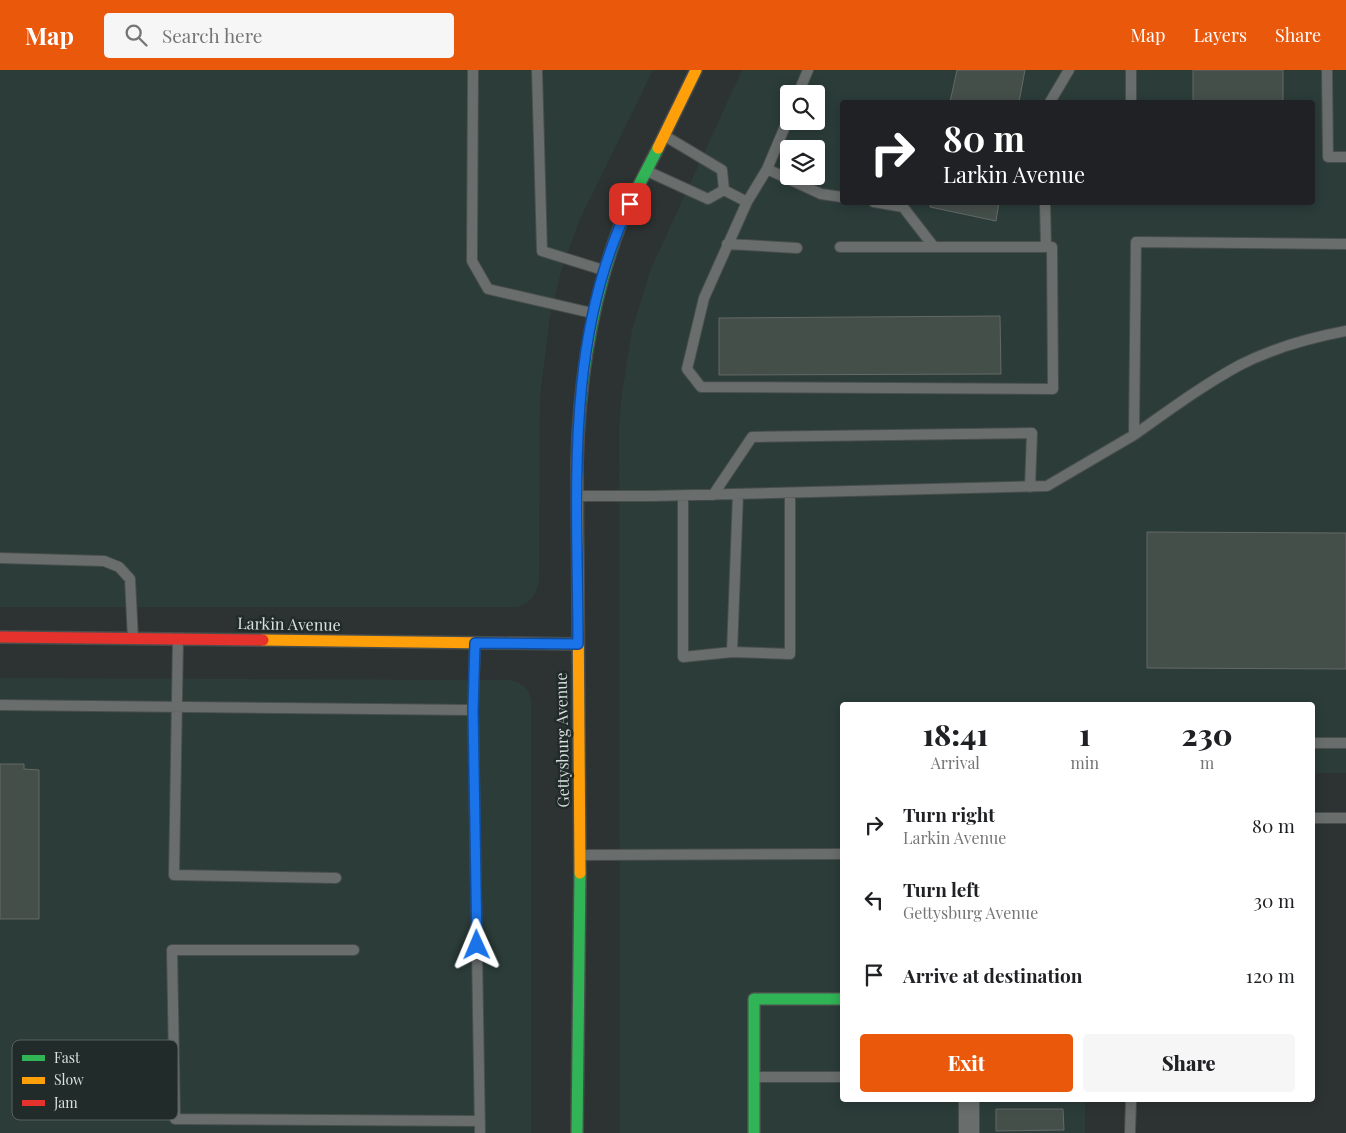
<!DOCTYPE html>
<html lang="en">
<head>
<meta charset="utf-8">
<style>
  body { margin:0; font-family:"Playfair Display",serif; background:#f6f6f6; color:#202124; height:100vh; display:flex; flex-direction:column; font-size:19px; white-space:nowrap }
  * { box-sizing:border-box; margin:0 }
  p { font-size:16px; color:#757577 }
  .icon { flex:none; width:28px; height:28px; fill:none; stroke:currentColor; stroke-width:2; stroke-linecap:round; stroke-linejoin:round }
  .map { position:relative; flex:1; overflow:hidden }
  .details { position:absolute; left:840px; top:632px; width:475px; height:400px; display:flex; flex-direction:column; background:#fff; border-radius:5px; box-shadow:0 2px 12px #0003 }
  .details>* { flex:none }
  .hud { position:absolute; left:840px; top:30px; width:475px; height:105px; border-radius:5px; box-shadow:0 2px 12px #0003; background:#202124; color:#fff; overflow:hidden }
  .controls { position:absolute; left:780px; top:15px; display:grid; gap:10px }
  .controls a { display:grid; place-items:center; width:45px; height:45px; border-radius:5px; background:#fff; box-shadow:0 2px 12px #0003; font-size:25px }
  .pin { position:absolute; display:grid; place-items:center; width:42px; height:42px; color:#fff; margin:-21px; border-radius:10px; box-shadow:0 2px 8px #0006 }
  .me { position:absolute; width:55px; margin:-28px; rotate:359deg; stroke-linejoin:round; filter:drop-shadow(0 0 4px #0008) }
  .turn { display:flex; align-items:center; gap:18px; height:105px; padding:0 20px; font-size:22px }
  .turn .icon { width:65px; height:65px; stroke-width:2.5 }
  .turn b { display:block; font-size:35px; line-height:42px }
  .eta { display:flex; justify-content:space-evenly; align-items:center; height:85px; text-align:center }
  .eta b { font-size:30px; font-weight:800; line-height:35px }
  .button { display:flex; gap:10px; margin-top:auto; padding:10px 20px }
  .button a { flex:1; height:58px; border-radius:5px; background:#ea580c; color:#fff; font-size:20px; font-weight:800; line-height:58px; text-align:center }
  .button a+a { background:#f6f6f6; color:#202124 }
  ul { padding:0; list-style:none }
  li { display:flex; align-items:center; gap:15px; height:75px; padding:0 20px }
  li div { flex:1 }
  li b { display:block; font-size:19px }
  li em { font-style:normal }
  header { display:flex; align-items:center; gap:30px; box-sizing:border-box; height:70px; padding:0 25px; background:#ea580c; color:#fff }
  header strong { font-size:24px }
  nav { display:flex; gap:28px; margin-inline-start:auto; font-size:18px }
  .search { width:350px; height:45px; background:#f6f6f6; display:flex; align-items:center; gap:12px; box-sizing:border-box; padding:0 18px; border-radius:5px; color:#757577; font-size:19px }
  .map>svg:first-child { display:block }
  .built { fill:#2b3c39; fill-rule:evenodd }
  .building { fill:#454f4a; stroke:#656967 }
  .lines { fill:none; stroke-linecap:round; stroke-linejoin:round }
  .lane-casing { stroke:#494e4d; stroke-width:12 }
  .street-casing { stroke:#494e4d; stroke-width:22 }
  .fast-casing { stroke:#494e4d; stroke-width:14 }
  .slow-casing { stroke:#494e4d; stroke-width:14 }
  .jam-casing { stroke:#494e4d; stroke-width:14 }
  .lane { stroke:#696e6d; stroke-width:10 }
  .street { stroke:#696e6d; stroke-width:20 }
  .fast { stroke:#30b455; stroke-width:11 }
  .slow { stroke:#ff9f0a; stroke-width:11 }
  .jam { stroke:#e5322d; stroke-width:11 }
  .route-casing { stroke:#114b97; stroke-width:12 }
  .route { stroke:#1a73e8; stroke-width:9 }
  .labels { text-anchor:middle; stroke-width:5; stroke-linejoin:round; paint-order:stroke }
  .street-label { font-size:16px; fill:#d9e0df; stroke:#212b29 }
  .key { fill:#212b29; stroke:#586160; stroke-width:1 }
  .key-label { font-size:14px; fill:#d9e0df }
</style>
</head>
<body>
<header>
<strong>Map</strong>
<div class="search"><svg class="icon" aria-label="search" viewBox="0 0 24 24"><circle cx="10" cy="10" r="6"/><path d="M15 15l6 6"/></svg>Search here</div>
<nav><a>Map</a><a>Layers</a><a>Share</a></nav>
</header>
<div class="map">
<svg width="1346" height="1063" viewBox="0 0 1346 1063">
  <rect width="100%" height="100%" fill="#2d3332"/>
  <path class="built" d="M0 0H653L580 149 562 198 550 246 540 326 539 512 535 524 528 532 518 537H0Z
    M742 0H1346V703H1313L1312 635H842V1030H1085V1063H620L619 358 621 330 632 260 650 201ZM789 24H816V51H789ZM842 32H1312V132H842ZM789 79H816V106H789Z
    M0 608 509 610 517 612 524 616 529 623 531 630V1063H0Z"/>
  <path class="building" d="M957 0H1025L1019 32H950Z
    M1193 0H1283V32H1193Z
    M931 132H999L996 151 930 137Z
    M1000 246 1001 304 719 305V248Z
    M1147 462 1346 463V599L1147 598Z
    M0 694H24V699L39 700V849H0Z
    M996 1039H1063L1064 1060 996 1061Z"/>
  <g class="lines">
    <defs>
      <path id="lane" d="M473 0 472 191 488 219 592 243
        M537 0 542 181 603 200
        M1131 0V32
        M1327 0 1328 87H1346
        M798 24 808 0
        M1050 32 1069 0
        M665 66 722 100 724 120
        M767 99 789 47
        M647 101 708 129 724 120
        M724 120 747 132 704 228 687 299 701 317 1053 319 1052 177H840
        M747 132 767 99 821 124 842 127
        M874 132 903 137 934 177
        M1045 132 1046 177
        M727 174 797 178
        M1134 365C1168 341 1203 315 1240 295 1273 278 1309 268 1346 261
        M738 424 732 582 790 584V423
        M713 425 752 367 1032 363 1030 417
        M577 426H652L1047 416 1134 365 1136 172 1346 174
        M683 426V587L732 582
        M0 488 104 491 119 497 130 509 133 569
        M178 570 174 805 336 808
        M0 635 473 640 480 1063
        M473 640 475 574
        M1312 673H1346
        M1312 748H1346
        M581 785 842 784
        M354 880H172L175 1049 480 1051
        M756 1007H842
        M1130 1063 1131 1030"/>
      <path id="street" d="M969 1030V1063"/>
      <path id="fast" d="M577 394C579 311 591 230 621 153 632 127 646 102 658 78
        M577 1063 580 803
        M754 1063V929H842"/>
      <path id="slow" d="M658 78 696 0
        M577 394 580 803
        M263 570 578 574"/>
      <path id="jam" d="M0 567 263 570"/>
    </defs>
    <use href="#lane" class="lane-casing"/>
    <use href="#street" class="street-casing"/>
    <use href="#fast" class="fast-casing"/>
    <use href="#slow" class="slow-casing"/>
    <use href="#jam" class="jam-casing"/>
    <use href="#lane" class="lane"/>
    <use href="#street" class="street"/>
    <use href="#fast" class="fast"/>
    <use href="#slow" class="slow"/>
    <use href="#jam" class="jam"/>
  </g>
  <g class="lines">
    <defs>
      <path id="route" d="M477 875 473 640 475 573 578 574C578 427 563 270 630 134"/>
    </defs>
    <use href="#route" class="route-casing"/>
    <use href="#route" class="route"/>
  </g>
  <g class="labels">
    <g class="street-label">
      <text transform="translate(289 554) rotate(1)" y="6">Larkin Avenue</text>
      <text transform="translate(562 670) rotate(-91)" y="6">Gettysburg Avenue</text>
    </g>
  </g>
  <rect x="12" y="970" width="166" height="80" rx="8" class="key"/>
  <rect x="22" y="985" width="23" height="6" fill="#30b455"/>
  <rect x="22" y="1007" width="23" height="7" fill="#ff9f0a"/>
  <rect x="22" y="1030" width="23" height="6" fill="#e5322d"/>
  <g class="key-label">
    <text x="54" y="993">Fast</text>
    <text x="54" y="1015">Slow</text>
    <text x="54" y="1038">Jam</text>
  </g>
</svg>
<div class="controls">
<a><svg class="icon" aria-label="search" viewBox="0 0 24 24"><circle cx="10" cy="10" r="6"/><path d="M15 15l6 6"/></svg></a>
<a><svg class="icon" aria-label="layers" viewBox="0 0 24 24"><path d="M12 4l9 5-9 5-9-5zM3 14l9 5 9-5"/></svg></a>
</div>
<div class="pin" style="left:630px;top:134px;background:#d93025"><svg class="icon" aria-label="arrive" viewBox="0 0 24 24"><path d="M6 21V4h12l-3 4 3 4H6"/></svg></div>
<svg class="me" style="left:477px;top:875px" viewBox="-20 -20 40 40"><path d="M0-17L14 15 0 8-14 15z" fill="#1a73e8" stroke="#fff" stroke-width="4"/></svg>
<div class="hud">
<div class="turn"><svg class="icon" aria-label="right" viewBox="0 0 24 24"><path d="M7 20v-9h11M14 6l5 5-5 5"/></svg><div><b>80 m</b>Larkin Avenue</div></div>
</div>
<section class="details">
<div class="eta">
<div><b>18:41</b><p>Arrival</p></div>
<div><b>1</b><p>min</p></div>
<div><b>230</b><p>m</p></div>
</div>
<ul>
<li><svg class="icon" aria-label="right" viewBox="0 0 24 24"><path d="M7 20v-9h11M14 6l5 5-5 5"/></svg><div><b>Turn right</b><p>Larkin Avenue</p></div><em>80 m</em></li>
<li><svg class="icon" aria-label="left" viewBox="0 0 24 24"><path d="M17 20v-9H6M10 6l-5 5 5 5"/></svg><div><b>Turn left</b><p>Gettysburg Avenue</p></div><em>30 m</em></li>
<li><svg class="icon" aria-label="arrive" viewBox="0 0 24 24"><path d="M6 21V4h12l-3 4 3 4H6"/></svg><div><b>Arrive at destination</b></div><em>120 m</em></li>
</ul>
<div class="button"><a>Exit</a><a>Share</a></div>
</section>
</div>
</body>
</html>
